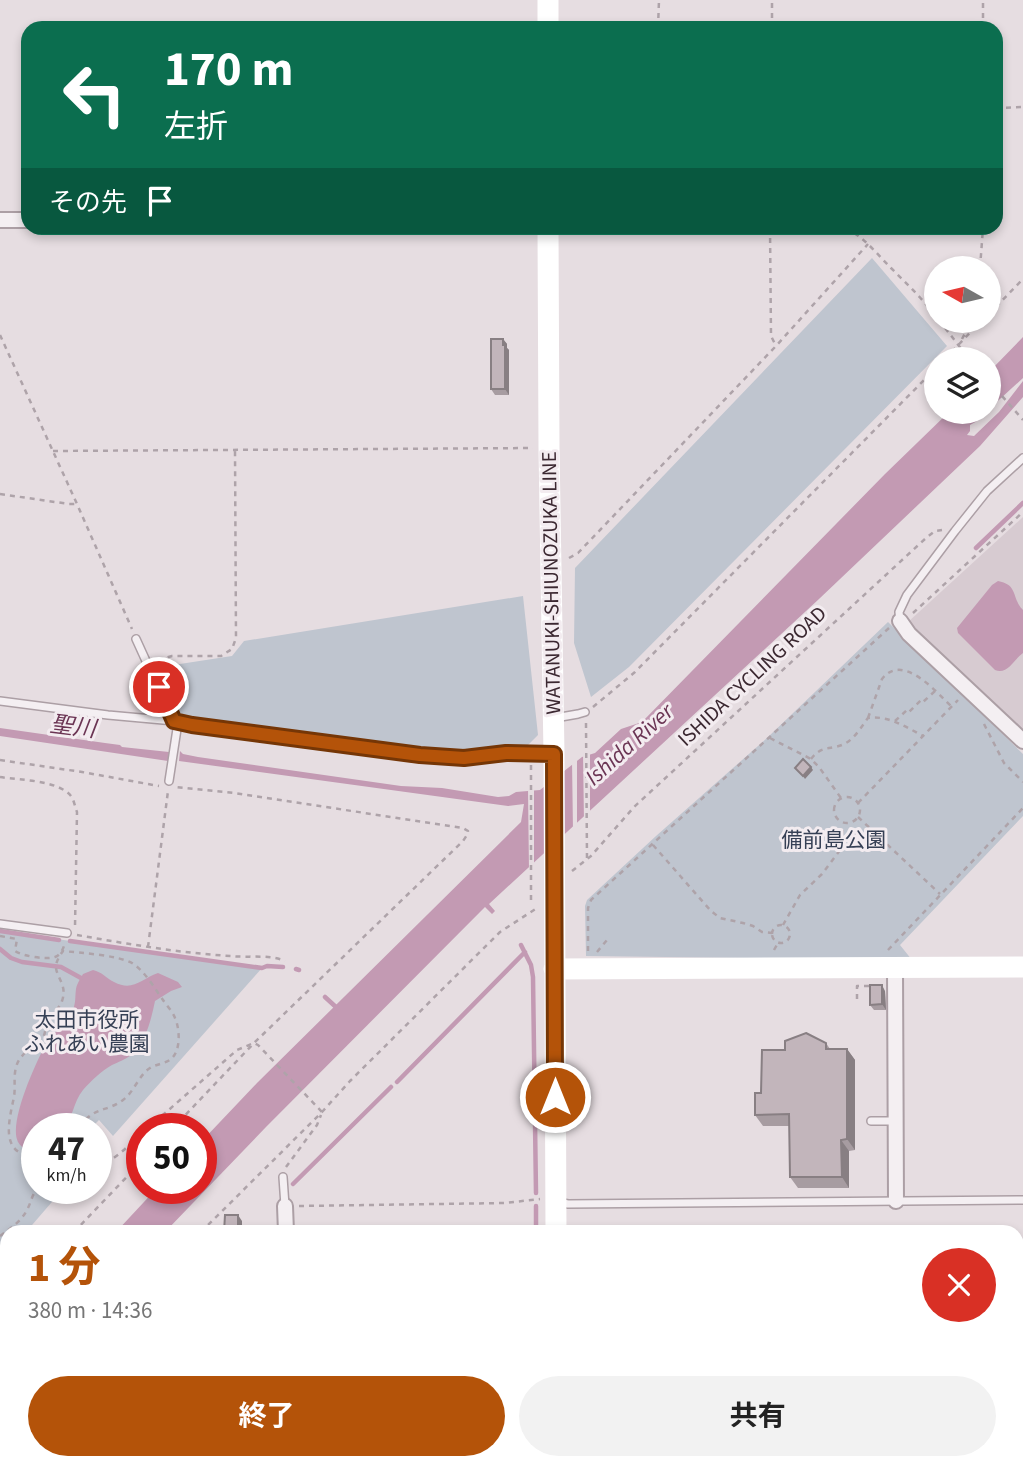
<!DOCTYPE html>
<html lang="ja">
<head>
<meta charset="utf-8">
<style>
  body { margin:0; font-family:"Source Sans 3","Noto Sans JP",sans-serif; background:#f2f2f2; color:#222; height:100vh; display:flex; flex-direction:column; font-size:26px; white-space:nowrap }
  * { box-sizing:border-box; margin:0 }
  p { font-size:23px; color:#767676 }
  .icon { flex:none; width:38px; height:38px; fill:none; stroke:currentColor; stroke-width:2; stroke-linecap:round; stroke-linejoin:round }
  .map { position:relative; flex:1; overflow:hidden }
  .details { position:absolute; left:0px; top:1225px; width:1024px; height:245px; display:flex; flex-direction:column; background:#fff; border-radius:21px 21px 0 0; box-shadow:0 4px 10px #0003 }
  .details>* { flex:none }
  .banner { position:absolute; left:21px; top:21px; width:982px; height:214px; border-radius:21px; box-shadow:0 4px 10px #0003; background:#0b6e4f; color:#fff; overflow:hidden }
  .needle { width:46px; rotate:278deg }
  .tools { position:absolute; left:924px; top:256px; display:grid; gap:14px }
  .tools a { display:grid; place-items:center; width:77px; height:77px; border-radius:50%; background:#fff; box-shadow:0 4px 10px #0003; font-size:35px }
  .speed { position:absolute; left:21px; top:1113px; display:flex; gap:14px; font-size:35px; font-weight:700; text-align:center }
  .speed>* { display:grid; place-content:center; width:91px; height:91px; border-radius:50%; background:#fff; box-shadow:0 4px 10px #0003; line-height:1 }
  .speed small { font-size:18px; font-weight:400 }
  .speed .limit { border:10px solid #d22; background:#fff; color:#111 }
  .pin { position:absolute; display:grid; place-items:center; width:60px; height:60px; color:#fff; margin:-30px; border:4px solid #fff; border-radius:50%; box-shadow:0 2px 7px #0007 }
  .me { position:absolute; width:77px; margin:-38px; rotate:0deg; stroke-linejoin:round; filter:drop-shadow(0 0 5px #0008) }
  .turn { display:flex; align-items:center; gap:24px; height:147px; padding:0 28px; font-size:32px }
  .turn .icon { width:91px; height:91px; stroke-width:2.5 }
  .turn b { display:block; font-size:49px; line-height:60px }
  .then { display:flex; align-items:center; height:66px; padding:0 28px; background:#0003; gap:14px; font-size:26px }
  .round { display:grid; place-items:center; flex:none; width:74px; height:74px; border-radius:37px; background:#f2f2f2 }
  .summary { display:flex; align-items:center; justify-content:space-between; height:119px; padding:0 28px }
  h1 { font-size:42px; font-weight:700; line-height:52px; color:#b45309 }
  .cta { display:flex; gap:14px; margin-top:auto; padding:14px 28px }
  .cta a { flex:1; height:80px; border-radius:42px; background:#b45309; color:#fff; font-size:28px; font-weight:700; line-height:80px; text-align:center }
  .cta a+a { background:#f2f2f2; color:#222 }
  .map>svg:first-child { display:block }
  .built { fill:#d7cbd1 }
  .green { fill:#bfc5cf }
  .water { fill:#c39ab3 }
  .pier { fill:#e6dde1 }
  .lines { fill:none; stroke-linecap:round; stroke-linejoin:round }
  .stream { stroke:#c39ab3; stroke-width:4.5 }
  .lane-casing { stroke:#ac9fa5; stroke-width:10 }
  .street-casing { stroke:#ac9fa5; stroke-width:18 }
  .path { stroke:#aea3a9; stroke-width:2.5; stroke-dasharray:5 5; stroke-linecap:butt }
  .lane { stroke:#f4eff2; stroke-width:7 }
  .street { stroke:#f4eff2; stroke-width:14 }
  .secondary { stroke:#fff; stroke-width:21 }
  .wall { fill:#a79ca1 }
  .shaded-wall { fill:#887f83 }
  .building { fill:#c2b5bb; stroke:#887f83; stroke-width:2 }
  .route-casing { stroke:#753606; stroke-width:18 }
  .route { stroke:#b45309; stroke-width:12 }
  .labels { text-anchor:middle; stroke-width:6; stroke-linejoin:round; paint-order:stroke }
  .street-label { font-size:21px; fill:#3b2831; stroke:#f3ecf0 }
  .park-label { font-size:21px; fill:#364055; stroke:#f3ecf0 }
  .water-label { font-size:23px; font-style:italic; fill:#6b3554; stroke:#f3ecf0 }
</style>
</head>
<body>
<div class="map">
<svg width="1023" height="1470" viewBox="0 0 1023 1470">
  <rect width="100%" height="100%" fill="#e6dde1"/>
  <path class="built" d="M1023 517V730L908 622Z"/>
  <path class="green" d="M872 258 947 346 629 667 591 697 574 643 575 568Z
    M523 596 538 735 528 745 529 749 428 750 204 723 174 712 154 668 232 656 244 641Z
    M888 622 1023 754V816L900 945 912 960 586 956 585 906 587 900 656 836 767 738Z
    M0 931 262 968 113 1136 99 1120 90 1129H37V1188H64L26 1232H7V1254L0 1262Z"/>
  <path class="water" d="M1023 337V378L989 409V372Z
    M1023 381V397L980 446 819 599 489 904 495 911 492 914 485 907 266 1127 165 1232H116L157 1188H201V1142L257 1083 521 822 524 804 508 806 179 761 180 751 183 754 198 757 401 786 442 788 498 797 509 796 516 792 540 790 582 757 595 753 621 729 642 722 885 474 950 411H987L979 420 970 425V431L967 435 974 436 999 412Z
    M998 581C1019 585 1011 598 1023 610V653C1014 659 1008 675 995 670L958 633 957 628 992 585Z
    M0 728 105 743 120 745 122 747 169 752 168 761 0 736Z
    M93 970C102 972 106 978 114 982 133 992 141 979 158 973L178 982 182 987 171 991 155 1001C151 1020 146 1042 131 1055 125 1060 118 1062 112 1065 101 1071 91 1081 83 1090 73 1102 73 1119 63 1129H37V1151C29 1150 23 1150 18 1142 8 1123 36 1062 46 1044 54 1032 66 1022 73 1010 76 1002 75 996 76 989 77 983 81 978 83 974Z
    M7 1348V1408L0 1416V1356Z"/>
  <path class="pier" d="M590 751V816L584 821 583 753Z
    M577 756V827L573 831 572 760Z
    M528 787H534V867L529 872Z"/>
  <g class="lines">
    <path class="stream" d="M976 548 1023 503
      M0 931 59 940
      M70 941 262 968 267 966 283 967
      M521 945 531 965 533 977 536 1193
      M0 949 11 958 22 962 61 967 81 978
      M296 969 299 970
      M325 997 337 1008
      M397 1082 525 952
      M293 1184 391 1087
      M536 1232V1206
      M0 1265 7 1257
      M536 1470V1463"/>
    <defs>
      <path id="lane" d="M900 621 899 612 907 595 955 531 987 491 1023 458
        M136 639 177 729 169 781
        M0 701 108 715 174 721 192 725 420 755 464 758 506 753 553 754
        M555 718 578 714 585 712
        M0 924 67 933
        M871 1121H895
        M283 1177 285 1206
        M558 1202 568 1204 1023 1200
        M1017 1431H1023"/>
      <path id="street" d="M0 220H28
        M900 621 909 634 1023 741
        M895 968 896 1201
        M285 1206 286 1232
        M309 1463 310 1470"/>
    </defs>
    <use href="#lane" class="lane-casing"/>
    <use href="#street" class="street-casing"/>
    <path class="path" d="M658 28 659 0
      M772 28V0
      M983 28V0
      M996 108 1023 107
      M770 228 771 336 776 346
      M846 228C864 237 877 254 891 268 907 284 923 299 936 317
      M980 268 983 228
      M989 314 1023 279
      M939 320 969 359
      M0 335 77 504 132 629
      M962 339 972 320
      M945 359 982 320
      M989 381 1023 420
      M53 451 533 448
      M0 494 69 504H77
      M569 558 578 553 776 346 868 244
      M913 613 1023 512
      M158 660 172 656H221L232 649 236 638 235 450
      M593 707 635 672 936 368
      M868 718 882 679C903 652 936 692 952 707
      M895 721 907 710 909 712 921 700 923 702 935 691
      M586 723 587 860
      M984 724 1004 763 1023 782
      M770 738 811 759 819 767 841 798
      M811 759C822 744 832 751 846 743 855 738 862 726 868 718 888 715 906 727 923 736
      M0 760 82 772 159 786
      M0 777C19 780 58 780 71 796 74 800 75 807 77 812L75 927
      M834 810a13 13 0 1 1 26 0a13 13 0 1 1-26 0Z
      M858 803 958 700
      M858 817 940 894
      M653 845 711 911 720 918 743 923 753 926 762 932 772 933
      M572 871 591 856 634 807 926 538 935 531 942 530
      M531 900V762
      M772 934a9 9 0 1 1 18 0a9 9 0 1 1-18 0Z
      M783 925 800 895 822 874 840 850 843 829
      M77 935C128 944 179 953 231 956 249 958 269 954 285 961
      M0 936 17 939 15 951C22 956 46 960 55 957 61 955 63 949 65 943
      M148 947 168 791
      M774 950 778 943
      M888 950 1023 808
      M588 951V908L591 900 889 628
      M597 952 607 940
      M857 999V986H869
      M147 1129 237 1050 254 1043 258 1045 322 1112
      M172 1129 254 1043 463 841 467 835 468 831 463 828 234 793 176 787
      M37 1157C0 1155 8 1125 14 1097 16 1085 12 1072 19 1060 25 1051 35 1045 42 1038 47 1033 44 1028 46 1023 50 1014 59 1010 62 1001 68 984 55 977 56 965 57 960 60 955 63 951 81 953 117 955 132 963 145 971 155 989 163 1000 167 1006 173 1012 175 1018 180 1029 181 1051 171 1059 165 1064 156 1064 150 1068 139 1075 134 1092 123 1100 105 1113 93 1106 78 1129
      M96 1166C114 1162 129 1145 142 1133
      M286 1167 317 1125 321 1115
      M299 1206 505 1203 540 1199
      M74 1232 142 1161
      M201 1232 322 1112 350 1081 500 932 537 908
      M0 1236C11 1228 22 1221 28 1208 32 1200 32 1193 39 1188
      M0 1278 7 1283
      M0 1312 7 1304
      M0 1457 7 1449"/>
    <use href="#lane" class="lane"/>
    <use href="#street" class="street"/>
    <path class="secondary" d="M548 28V0
      M548 228 549 448 554 754 556 1232
      M554 969 1023 967
      M557 1470V1463"/>
  </g>
  <path class="wall" d="M503 339 507 344V348L509 350V395H495L491 389Z
    M885 991 886 1010H874L870 1005Z
    M826 1043 830 1049H847L855 1060V1150L849 1151V1188H798L790 1177 789 1126H763L755 1115 761 1093 785 1050Z"/>
  <path class="shaded-wall" d="M503 339 507 344V348L509 350V395L505 389Z
    M811 767 813 770 805 779 803 776Z
    M882 985 885 991 886 1010 882 1004Z
    M847 1049 855 1060V1150L847 1139Z
    M841 1140 849 1151V1188L842 1177Z
    M238 1215 242 1221V1232H238Z"/>
  <path class="building" d="M491 339H503V345H505V389H491Z
    M803 759 811 767 803 776 795 768Z
    M870 985H882V1004L870 1005Z
    M806 1033 826 1043V1049H847V1139L841 1140 842 1177H790L789 1114 755 1115V1093H761L762 1050H785V1041Z
    M225 1215H238V1232H224Z"/>
  <g class="lines">
    <defs>
      <path id="route" d="M159 687 174 721 192 725 420 755 464 758 506 753 554 754 555 1097"/>
    </defs>
    <use href="#route" class="route-casing"/>
    <use href="#route" class="route"/>
  </g>
  <g class="labels">
    <g class="street-label">
      <text transform="translate(551 583) rotate(-91)" y="7">WATANUKI-SHIUNOZUKA LINE</text>
      <text transform="translate(752 676) rotate(-43)" y="7">ISHIDA CYCLING ROAD</text>
    </g>
    <g class="park-label">
      <text x="834" y="847">備前島公園</text>
      <text x="87" y="1027">太田市役所<tspan x="87" dy="24">ふれあい農園</tspan></text>
    </g>
    <g class="water-label">
      <text transform="translate(73 726) rotate(7)" y="8">聖川</text>
      <text transform="translate(629 744) rotate(-42)" y="8">Ishida River</text>
    </g>
  </g>
</svg>
<div class="tools">
<a><svg class="needle" viewBox="-14 -14 28 28"><path d="M0-13l5 13h-10z" fill="#e53935"/><path d="M0 13l5-13h-10z" fill="#767676"/></svg></a>
<a><svg class="icon" aria-label="layers" viewBox="0 0 24 24"><path d="M12 4l9 5-9 5-9-5zM3 14l9 5 9-5"/></svg></a>
</div>
<div class="speed"><div>47<small>km/h</small></div><div class="limit">50</div></div>
<div class="pin" style="left:159px;top:687px;background:#d93025"><svg class="icon" aria-label="arrive" viewBox="0 0 24 24"><path d="M6 21V4h12l-3 4 3 4H6"/></svg></div>
<svg class="me" style="left:555px;top:1097px" viewBox="-20 -20 40 40"><circle r="17" fill="#b45309" stroke="#fff" stroke-width="3"/><path d="M0-11L8 9 0 5-8 9z" fill="#fff"/></svg>
<div class="banner">
<div class="turn"><svg class="icon" aria-label="left" viewBox="0 0 24 24"><path d="M17 20v-9H6M10 6l-5 5 5 5"/></svg><div><b>170 m</b>左折</div></div>
<div class="then">その先<svg class="icon" aria-label="arrive" viewBox="0 0 24 24"><path d="M6 21V4h12l-3 4 3 4H6"/></svg></div>
</div>
<section class="details">
<div class="summary"><div><h1>1 分</h1><p>380 m · 14:36</p></div><a class="round" style="background:#d93025;color:#fff"><svg class="icon" aria-label="close" viewBox="0 0 24 24"><path d="M6 6l12 12M18 6L6 18"/></svg></a></div>
<div class="cta"><a>終了</a><a>共有</a></div>
</section>
</div>
</body>
</html>
